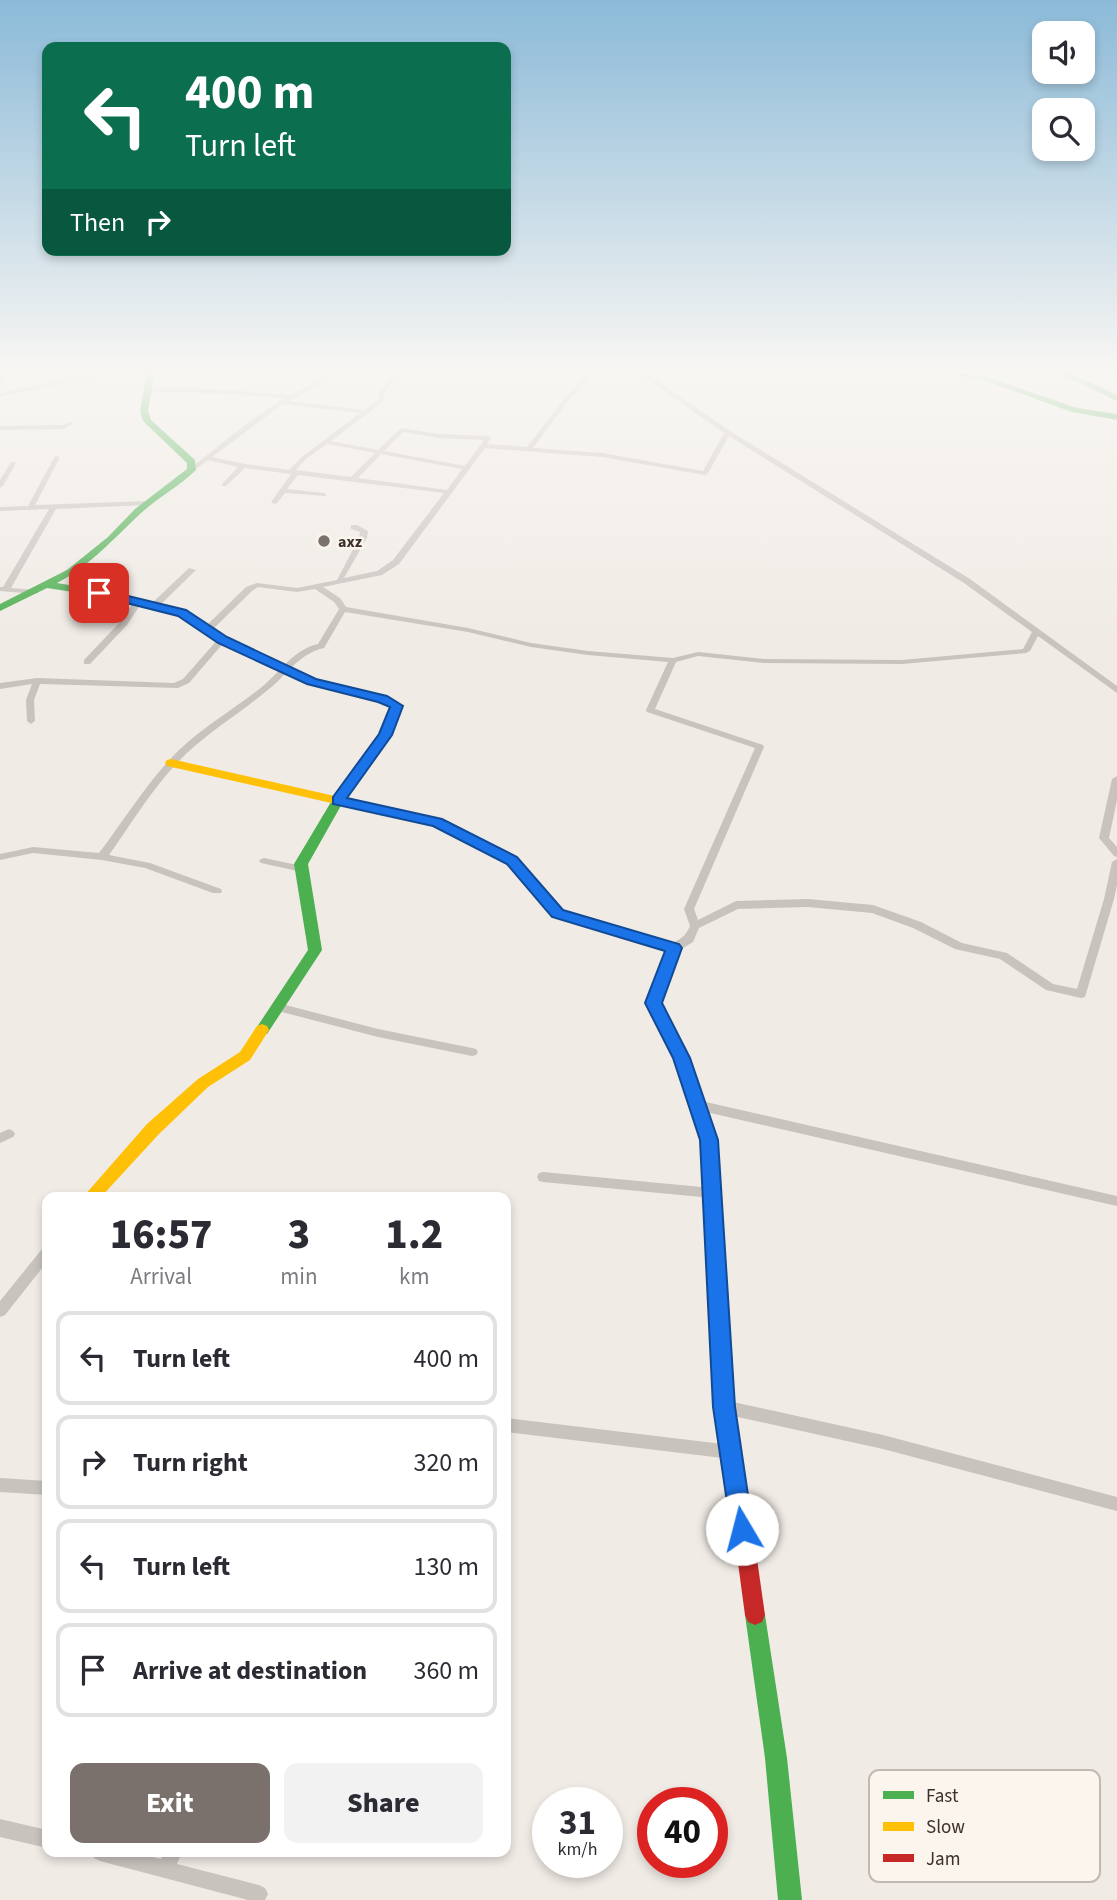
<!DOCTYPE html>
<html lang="en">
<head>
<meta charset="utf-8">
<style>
  body { margin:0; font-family:"Source Sans 3",sans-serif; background:#f2f2f3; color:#2b2b33; height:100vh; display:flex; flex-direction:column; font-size:26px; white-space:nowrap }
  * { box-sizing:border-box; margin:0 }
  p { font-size:23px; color:#7c7c81 }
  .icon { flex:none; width:38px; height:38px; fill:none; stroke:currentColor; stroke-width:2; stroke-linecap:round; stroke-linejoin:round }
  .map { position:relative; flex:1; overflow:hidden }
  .drawer { position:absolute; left:42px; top:1192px; width:469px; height:665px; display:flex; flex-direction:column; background:#fff; border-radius:14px; box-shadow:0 4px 10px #0003 }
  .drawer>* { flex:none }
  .hud { position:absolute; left:42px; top:42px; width:469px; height:214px; border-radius:14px; box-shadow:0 4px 10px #0003; background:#0b6e4f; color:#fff; overflow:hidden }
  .fabs { position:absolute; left:1032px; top:21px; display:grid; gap:14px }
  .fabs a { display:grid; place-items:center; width:63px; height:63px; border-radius:14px; background:#fff; box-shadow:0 4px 10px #0003; font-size:35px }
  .speed { position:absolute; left:532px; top:1787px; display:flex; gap:14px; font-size:35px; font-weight:700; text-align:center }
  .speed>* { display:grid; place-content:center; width:91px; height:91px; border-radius:50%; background:#fff; box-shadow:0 4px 10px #0003; line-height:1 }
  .speed small { font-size:18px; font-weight:400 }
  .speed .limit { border:10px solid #d22; background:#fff; color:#111 }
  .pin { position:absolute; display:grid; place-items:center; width:60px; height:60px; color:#fff; margin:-30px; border-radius:14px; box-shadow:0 4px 10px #0006 }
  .me { position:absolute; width:77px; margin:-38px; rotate:352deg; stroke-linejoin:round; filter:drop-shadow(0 0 5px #0008) }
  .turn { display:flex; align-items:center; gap:24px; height:147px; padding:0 28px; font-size:32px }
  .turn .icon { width:91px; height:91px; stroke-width:2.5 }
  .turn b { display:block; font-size:49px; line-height:60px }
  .then { display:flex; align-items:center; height:66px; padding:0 28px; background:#0003; gap:14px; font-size:26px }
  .eta { display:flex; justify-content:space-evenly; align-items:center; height:119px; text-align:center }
  .eta b { font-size:42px; font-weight:800; line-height:49px }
  .button { display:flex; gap:14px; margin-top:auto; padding:14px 28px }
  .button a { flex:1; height:80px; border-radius:14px; background:#7a716c; color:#fff; font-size:28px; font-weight:800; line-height:80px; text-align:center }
  .button a+a { background:#f2f2f3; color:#2b2b33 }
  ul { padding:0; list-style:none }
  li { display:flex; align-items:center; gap:21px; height:94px; margin:0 14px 10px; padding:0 14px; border:4px solid #e1e1e2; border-radius:14px }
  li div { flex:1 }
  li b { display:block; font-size:26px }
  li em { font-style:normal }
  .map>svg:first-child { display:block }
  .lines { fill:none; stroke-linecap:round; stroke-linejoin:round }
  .street { fill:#c9c3be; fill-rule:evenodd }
  .fast { fill:#4caf50; fill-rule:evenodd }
  .slow { fill:#ffc107; fill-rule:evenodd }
  .jam { fill:#c62828; fill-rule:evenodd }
  .route { fill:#1a73e8; stroke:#114b97; stroke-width:2 }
  .poi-dot { fill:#7a716c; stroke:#fbf5ee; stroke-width:2.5 }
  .labels { text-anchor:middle; stroke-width:5; stroke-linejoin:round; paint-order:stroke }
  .far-poi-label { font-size:16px; font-weight:bold; fill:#3b302b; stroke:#fbf5ee; text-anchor:start }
  .key { fill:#fbf5ee; stroke:#c1bab4; stroke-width:2 }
  .key-label { font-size:19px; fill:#3b302b }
</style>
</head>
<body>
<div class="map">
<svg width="1117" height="1900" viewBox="0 0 1117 1900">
  <rect width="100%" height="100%" fill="#f0ebe5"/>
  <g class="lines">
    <path class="street" d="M5 372H11L0 384V378Z
      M101 372H115L0 397V393Z
      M330 372H337L324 382 289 401 365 410 378 400V395L393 372H399L384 395 383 402 331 441 378 450 401 428 439 434 488 436 491 438 487 444 527 447 563 400 589 372H596L567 402 533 448 602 453 703 471 724 433 637 372H645L730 431 970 579 1117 686V693L1038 636 1030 651 1026 653 902 664 764 663 698 656 676 662 655 709 763 745 764 747 694 909 698 920 736 901 808 899 873 905 921 922 962 943 1007 953 1053 984 1077 989 1104 899 1112 862 1117 859V885L1114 899 1085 997 1081 998 1046 990 1000 959 955 949 913 928 872 913 808 907 738 909 699 928 693 942 678 951H670L669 948C677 937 683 942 690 926L684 909 755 748 647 712 646 710 668 662 588 655 531 647 468 632 345 612 324 648C298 654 288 674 269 689 243 711 213 729 188 752 156 782 134 820 109 855L150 863 221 889 222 891 221 893H213L145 868 102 860 33 853 0 860V854L33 847 99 853C125 819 147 782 178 751 204 726 236 708 263 686 282 670 293 650 318 644L339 609 334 602 315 589 297 592 258 587 252 591 211 631H205V627L246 587 257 583 297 588 337 580 359 538 360 532 351 529V525H357L368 531 367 538 344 578 377 571 393 560 444 493 298 475 287 489 324 493 326 494V496L285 493 277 503 275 504 271 502 291 474 245 468 226 486H222V484L238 467 208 460 193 471 188 470 245 425 284 398 214 393 149 392 146 390 149 388 214 389 290 395 313 384ZM283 404 360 413 303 456 289 470 245 464 212 457ZM403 432 439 438 484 440 465 466 384 451ZM729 436 964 583 1032 632 1023 649 902 660 764 659 698 652 673 658 588 651 531 643 468 628 346 607 340 598 323 587 382 575 399 564 485 448 602 457 705 475 708 473ZM327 444 375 453 351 477 296 470 307 458ZM381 454 462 469 447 490 358 478Z
      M70 422 73 424 64 429 0 430V426L63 425Z
      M55 456 60 457 35 505 148 501 152 503 148 505 56 509 11 588 35 590 39 592 35 594 0 591V587H3L49 509 0 511V507L28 506Z
      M11 462 16 463 3 486 0 488V480Z
      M189 568 196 570 157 608H151V604Z
      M135 600H138L142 602 127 625 90 664H84V660L121 621Z
      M219 638H222L226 640 189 683 178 688 40 684 34 700 35 721 31 724 27 721 26 700 32 684 0 689V683L37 678 174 683 183 679Z
      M1117 776V800L1109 838 1117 847V857L1114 856 1099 838 1112 779Z
      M264 858 302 866 307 869 302 872 261 863 259 861 261 859Z
      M278 1003 378 1029 472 1048 476 1049 478 1052 476 1055 472 1056 378 1037 274 1010 273 1007 274 1004Z
      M697 1100 1117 1196V1206L697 1110 693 1108 691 1105 693 1102Z
      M9 1129 13 1131 15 1134 13 1137 0 1143V1133Z
      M543 1172 712 1188 716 1189 718 1193 716 1197 712 1198 543 1182 539 1181 537 1177 539 1173Z
      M47 1247V1262L5 1315 0 1317V1301L42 1249Z
      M724 1400 883 1435 1117 1497V1511L883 1449 724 1414 719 1412 717 1407 719 1402Z
      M506 1418 731 1445 736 1447 738 1452 736 1457 731 1459 506 1432Z
      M0 1478 47 1481V1495L0 1492Z
      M0 1819 47 1830V1848L0 1837Z
      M91 1852H131L161 1859 164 1852H182L177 1864 259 1885 265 1888 268 1894 265 1900H248L100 1861 94 1858Z"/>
    <path class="fast" d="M147 372H155L148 411 151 420 195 460 196 470C179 487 157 498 140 514 113 539 90 566 57 583L99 590 186 611 226 638 315 680 386 697 403 706 391 735 343 802 308 864 322 950 267 1034H257L255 1030 308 950 294 864 334 797 379 735 391 707 378 701 307 684 218 642 178 615 99 596 47 588 0 611V604L67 570 108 537 135 509 187 469V463L143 421 140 411Z
      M937 372 984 376 1077 408 1117 414V420L1072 412 983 380Z
      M1057 372H1068L1117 395V401Z
      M668 959 675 964 660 1003 690 1058 717 1140 732 1384 730 1390 723 1393 716 1390 714 1384 701 1140 674 1058 646 1003 661 964Z
      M755 1605 762 1608 765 1615 787 1758 802 1900H778L765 1758 745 1615 748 1608Z"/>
    <path class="slow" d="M171 759 441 820 508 853 510 856 508 859H498L433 826 167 766 165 763 167 760Z
      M262 1024 267 1026 269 1030 250 1060 208 1087 159 1134 101 1197H83L147 1124 198 1079 240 1052 257 1026Z"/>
    <path class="jam" d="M503 852 517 857 563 910 679 944 681 948 673 968H663L661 964 666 951 553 916 507 863 496 856 498 853Z
      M723 1375 730 1378 732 1384 765 1615 762 1622 755 1625 748 1622 745 1615 714 1384 716 1378Z"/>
  </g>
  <linearGradient id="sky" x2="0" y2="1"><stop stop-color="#8bbad8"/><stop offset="0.58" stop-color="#f8f6f3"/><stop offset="1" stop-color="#f8f6f3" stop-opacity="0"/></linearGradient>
  <rect width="1117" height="638" fill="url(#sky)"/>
  <path class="route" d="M99 589 186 610 227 637 316 679 387 696 403 706 392 735 347 798 442 819 517 857 563 910 679 944 682 948 662 1003 690 1058 718 1140 735 1407 753 1529 750 1537 742 1540 734 1537 731 1529 713 1407 700 1140 673 1058 645 1003 665 951 552 917 507 864 433 826 333 804V797L379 734 390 707 378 702 307 684 218 643 178 616 95 595 93 593Z"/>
  <circle class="poi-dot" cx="324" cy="541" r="7"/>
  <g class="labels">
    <g class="far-poi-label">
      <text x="338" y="547">axz</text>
    </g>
  </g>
  <rect x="869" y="1770" width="231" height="112" rx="10" class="key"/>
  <rect x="883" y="1791" width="31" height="8" fill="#4caf50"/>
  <rect x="883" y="1822" width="31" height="9" fill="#ffc107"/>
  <rect x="883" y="1854" width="31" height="8" fill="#c62828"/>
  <g class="key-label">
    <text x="926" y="1802">Fast</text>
    <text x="926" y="1833">Slow</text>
    <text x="926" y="1865">Jam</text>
  </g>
</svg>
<div class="fabs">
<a><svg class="icon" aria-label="sound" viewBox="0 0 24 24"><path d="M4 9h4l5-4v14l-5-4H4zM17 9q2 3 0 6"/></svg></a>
<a><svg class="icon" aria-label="search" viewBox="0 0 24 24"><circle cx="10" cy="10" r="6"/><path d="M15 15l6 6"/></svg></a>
</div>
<div class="speed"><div>31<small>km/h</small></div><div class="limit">40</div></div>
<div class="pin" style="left:99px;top:593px;background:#d93025"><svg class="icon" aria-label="arrive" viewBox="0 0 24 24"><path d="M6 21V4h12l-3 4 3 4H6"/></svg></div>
<svg class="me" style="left:742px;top:1529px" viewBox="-20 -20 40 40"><circle r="19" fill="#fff"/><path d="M0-13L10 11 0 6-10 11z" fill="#1a73e8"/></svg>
<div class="hud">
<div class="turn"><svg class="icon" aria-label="left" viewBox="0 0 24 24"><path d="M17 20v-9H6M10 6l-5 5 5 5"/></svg><div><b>400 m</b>Turn left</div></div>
<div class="then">Then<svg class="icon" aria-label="right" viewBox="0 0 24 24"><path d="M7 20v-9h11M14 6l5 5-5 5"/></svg></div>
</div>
<section class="drawer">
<div class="eta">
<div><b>16:57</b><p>Arrival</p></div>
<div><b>3</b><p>min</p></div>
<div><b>1.2</b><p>km</p></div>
</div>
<ul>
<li><svg class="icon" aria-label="left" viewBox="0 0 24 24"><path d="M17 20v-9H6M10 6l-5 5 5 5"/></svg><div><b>Turn left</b></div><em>400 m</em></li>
<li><svg class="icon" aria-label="right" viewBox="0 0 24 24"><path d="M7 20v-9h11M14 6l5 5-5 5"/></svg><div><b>Turn right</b></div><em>320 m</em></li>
<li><svg class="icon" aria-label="left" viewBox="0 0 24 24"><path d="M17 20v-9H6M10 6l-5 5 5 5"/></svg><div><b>Turn left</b></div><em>130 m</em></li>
<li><svg class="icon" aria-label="arrive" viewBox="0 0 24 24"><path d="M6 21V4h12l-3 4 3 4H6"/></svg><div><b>Arrive at destination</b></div><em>360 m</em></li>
</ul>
<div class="button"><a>Exit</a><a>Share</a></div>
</section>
</div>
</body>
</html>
